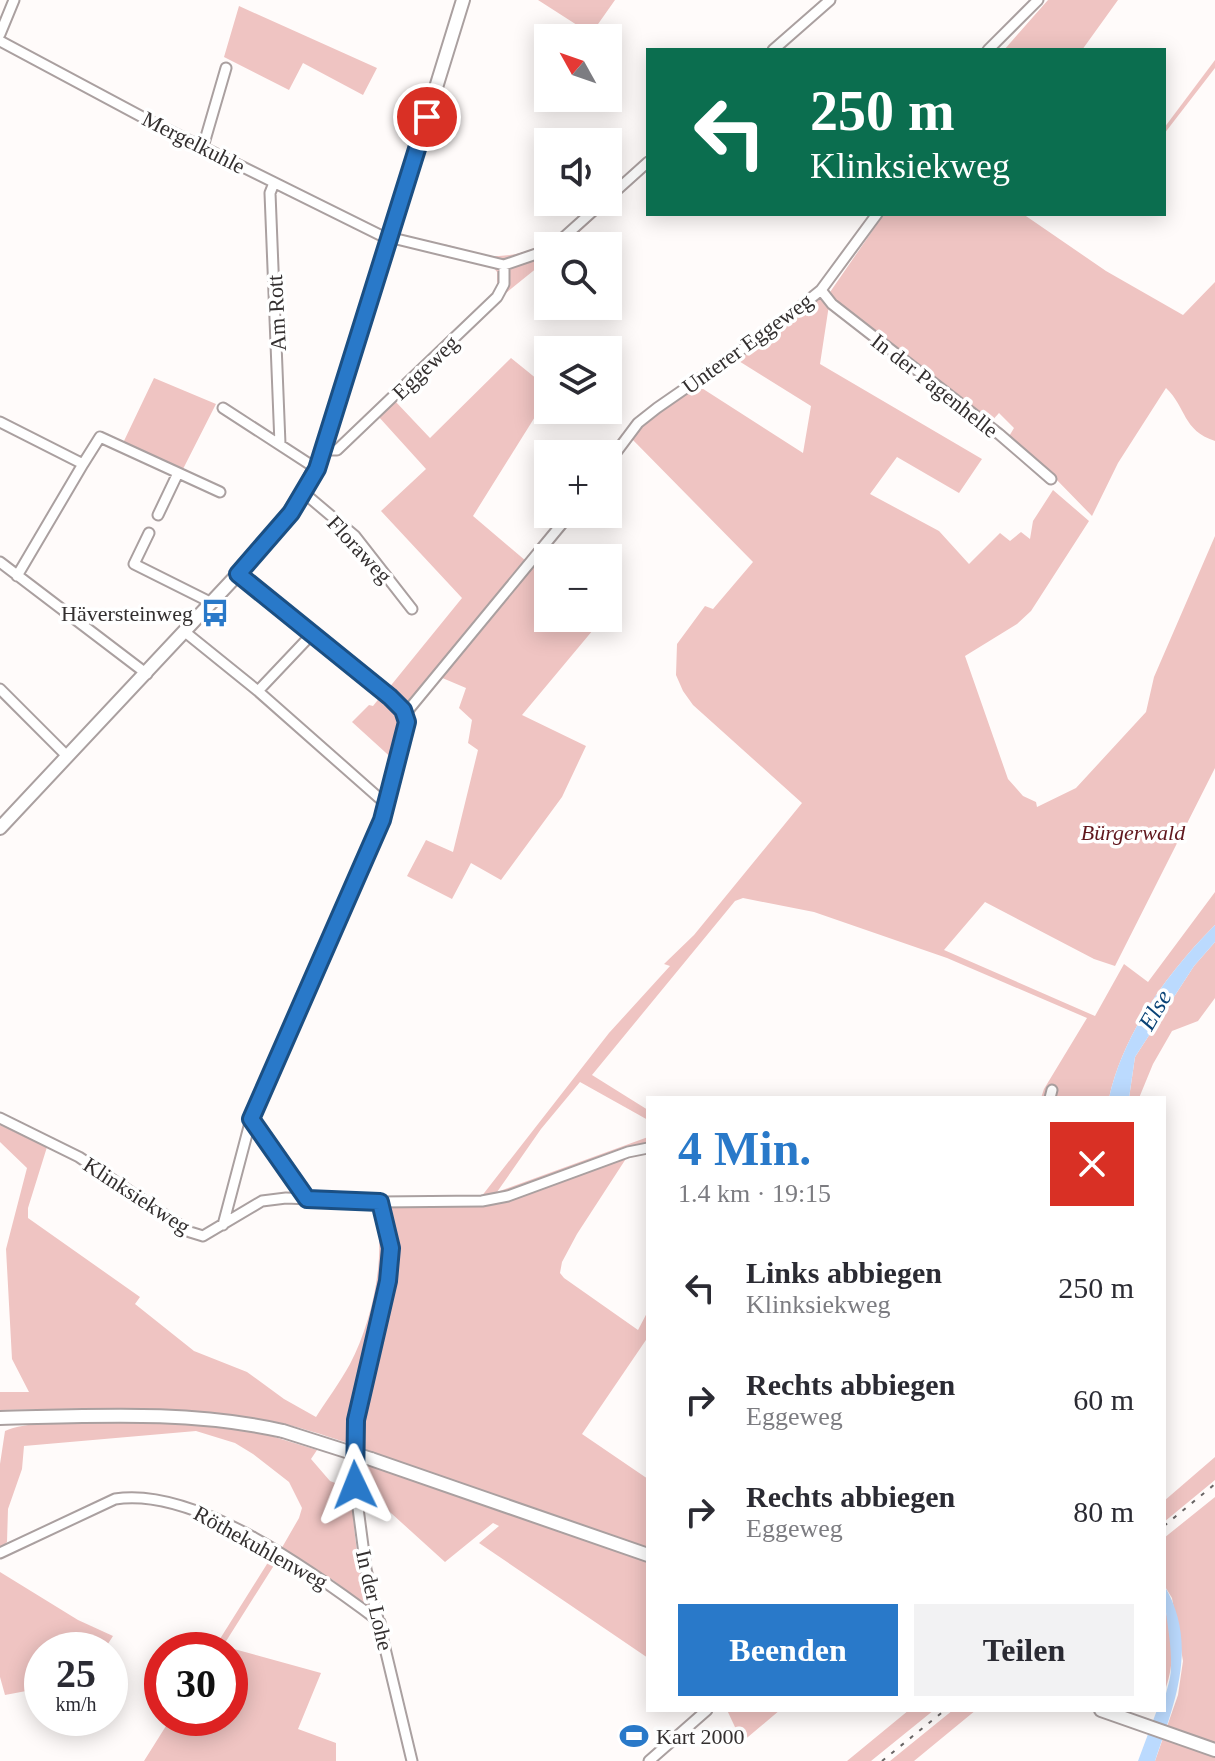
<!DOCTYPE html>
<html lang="de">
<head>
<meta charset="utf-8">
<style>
  body { margin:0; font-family:"Times New Roman",serif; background:#f2f2f3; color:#2b2b33; height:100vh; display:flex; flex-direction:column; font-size:30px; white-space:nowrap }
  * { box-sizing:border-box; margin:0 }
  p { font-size:26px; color:#7c7c81 }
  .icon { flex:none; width:44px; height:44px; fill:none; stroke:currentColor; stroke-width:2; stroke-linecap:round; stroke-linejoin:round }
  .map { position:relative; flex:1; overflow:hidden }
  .details { position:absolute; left:646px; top:1096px; width:520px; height:616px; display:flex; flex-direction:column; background:#fff; border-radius:0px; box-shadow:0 4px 20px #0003 }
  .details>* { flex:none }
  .top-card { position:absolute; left:646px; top:48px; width:520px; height:168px; border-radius:0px; box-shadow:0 4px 20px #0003; background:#0b6e4f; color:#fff; overflow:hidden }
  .needle { width:52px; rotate:310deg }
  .buttons { position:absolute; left:534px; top:24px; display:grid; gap:16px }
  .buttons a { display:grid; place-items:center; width:88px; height:88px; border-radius:0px; background:#fff; box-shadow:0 4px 20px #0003; font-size:40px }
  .speed { position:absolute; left:24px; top:1632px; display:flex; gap:16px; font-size:40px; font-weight:700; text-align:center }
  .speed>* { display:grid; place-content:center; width:104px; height:104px; border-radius:50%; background:#fff; box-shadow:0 4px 20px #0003; line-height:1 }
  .speed small { font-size:20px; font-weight:400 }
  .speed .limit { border:12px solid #d22; background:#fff; color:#111 }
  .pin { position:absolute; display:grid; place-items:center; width:68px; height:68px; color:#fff; margin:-34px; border:4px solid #fff; border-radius:50%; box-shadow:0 2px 8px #0007 }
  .me { position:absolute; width:88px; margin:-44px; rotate:358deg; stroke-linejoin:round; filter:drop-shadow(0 0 6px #0008) }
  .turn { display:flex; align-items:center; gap:28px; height:168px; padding:0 32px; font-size:36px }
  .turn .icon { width:104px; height:104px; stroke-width:2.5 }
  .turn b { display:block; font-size:56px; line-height:68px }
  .round { display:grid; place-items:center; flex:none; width:84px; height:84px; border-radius:0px; background:#f2f2f3 }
  .headline { display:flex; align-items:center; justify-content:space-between; height:136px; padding:0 32px }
  h1 { font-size:48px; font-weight:700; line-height:60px; color:#2979c9 }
  .cta { display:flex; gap:16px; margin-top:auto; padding:16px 32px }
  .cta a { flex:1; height:92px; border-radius:0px; background:#2979c9; color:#fff; font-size:32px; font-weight:700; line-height:92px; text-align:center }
  .cta a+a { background:#f2f2f3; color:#2b2b33 }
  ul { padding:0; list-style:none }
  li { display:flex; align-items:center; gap:24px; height:112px; padding:0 32px }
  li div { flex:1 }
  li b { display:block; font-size:30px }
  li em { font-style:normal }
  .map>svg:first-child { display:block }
  .green { fill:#efc4c2; fill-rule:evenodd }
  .water { fill:#bbdafe }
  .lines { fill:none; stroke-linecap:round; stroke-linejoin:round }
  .minor-casing { stroke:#aaa0a0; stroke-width:13 }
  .major-casing { stroke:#aaa0a0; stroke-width:16 }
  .minor { stroke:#fff; stroke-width:9 }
  .major { stroke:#fff; stroke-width:12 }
  .rail { stroke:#696565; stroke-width:2; stroke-dasharray:4 8; stroke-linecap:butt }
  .major-bridge-casing { stroke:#aaa0a0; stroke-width:16; stroke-linecap:butt }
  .major-bridge { stroke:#fff; stroke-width:12 }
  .route-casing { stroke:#1b4f83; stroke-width:20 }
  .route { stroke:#2979c9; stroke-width:14 }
  .labels { text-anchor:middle; stroke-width:7; stroke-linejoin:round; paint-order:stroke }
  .street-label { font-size:22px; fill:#332f2f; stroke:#fff }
  .poi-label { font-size:22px; fill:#332f2f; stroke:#fff; text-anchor:end }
  .park-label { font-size:22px; font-style:italic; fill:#61181e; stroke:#fff }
  .water-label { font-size:24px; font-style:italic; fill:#094276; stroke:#fff }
</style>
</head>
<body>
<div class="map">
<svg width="1215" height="1761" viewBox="0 0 1215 1761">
  <rect width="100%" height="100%" fill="#fffbfa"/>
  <path class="green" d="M538 0H615L591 34Z
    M1048 0H1118L1082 50H1004Z
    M239 6 377 68 363 95 303 63 289 90 224 57Z
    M1215 60V68L1164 134V128Z
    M648 154V169L564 246H548V259L501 297 497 289V272L493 267 441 253 444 244C461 248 482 257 499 256 540 255 568 228 596 202H608V191Z
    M873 214H882L821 295 829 305 820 364 982 459 959 493 897 457 870 494 939 531 969 564 1000 533 1010 541 1021 532 1030 539 1033 521 1053 490 1089 521 1031 611 1017 624 965 656 1008 779 1023 796 1036 802 1037 807 1076 788 1146 712 1154 677 1215 536V768L1115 966 1094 959 985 902 944 950 1095 1016 1124 964 1148 982 1215 892V925C1169 971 1123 1033 1109 1098H1041L1044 1089 1087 1018 947 958 814 912 743 898 735 901 592 1075 648 1110V1120L580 1082 541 1129 497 1192 648 1137V1154H629L577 1234 562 1262 560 1273 564 1278 638 1330 648 1311V1337L582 1434 648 1479V1658L479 1543 499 1526 493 1523 445 1562 359 1484 352 1426 348 1443C323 1435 297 1426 271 1421 182 1404 91 1409 0 1410V1392H29L12 1359 6 1249 27 1168 0 1142V1125L47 1147 28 1208V1218L140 1297 135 1304 194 1351 247 1372 284 1399 316 1417C327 1400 340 1382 350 1364 372 1322 387 1256 375 1210L400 1206H474L609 1033 670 966 664 964 694 935 802 803 693 705 683 691 676 675 677 644 705 606 713 609 753 562 631 438 608 468V458L627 432 783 316 815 288ZM734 358 811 406 803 453 697 385Z
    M884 214H1023L1106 271 1183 315 1215 282V441C1182 430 1187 408 1166 388L1118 463 1092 516 1053 476 1008 438 1014 428 999 413 990 423 836 305 828 295Z
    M511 358 548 388V396L473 516 526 561 537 559 548 569V618H603L522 715 586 746 562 797 501 880 471 863 452 899 407 876 426 840 453 852 478 750 468 743 472 720 459 708 466 688 440 677 411 715 388 689 462 598 381 511 426 469 378 416 395 401 430 438Z
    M154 378 216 404 182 471 123 443Z
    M381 696 397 707 404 719 396 762 352 722 369 705 373 706Z
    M1215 942V998L1198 1021 1172 1031 1153 1064 1139 1098H1129L1135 1057 1194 966Z
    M155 1421 258 1432 317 1450 311 1459 330 1481 351 1489C354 1531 357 1572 373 1611L333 1580 280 1551 299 1518 302 1508 289 1482 253 1454 235 1443 196 1431 24 1446 22 1469 8 1509 7 1542 0 1549V1464L5 1431C31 1418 122 1422 155 1421Z
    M1215 1457V1480L1164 1522V1501Z
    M1215 1497V1761H1155L1178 1695 1183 1661 1172 1598 1164 1585V1538Z
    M272 1556 278 1559 223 1646 321 1673 298 1729 336 1743V1761H144L171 1718H230V1650H213Z
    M0 1572 78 1620 113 1636 104 1650H42V1688L5 1695 0 1677Z
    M1164 1607C1174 1633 1175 1667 1164 1692L1166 1657Z
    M727 1710H780L742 1742Z
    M909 1710H934L871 1761H847Z
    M953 1710H976L914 1761H890Z"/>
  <path class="water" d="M1215 925V942L1194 966 1135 1057 1129 1098H1109C1123 1033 1169 971 1215 925Z
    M1164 1585C1199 1644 1175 1702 1155 1761H1138L1157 1710H1164C1164 1692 1171 1683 1171 1667 1172 1639 1164 1613 1164 1585Z"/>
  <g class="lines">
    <defs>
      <path id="minor" d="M0 34 14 0
        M0 41 146 119 380 235 504 265 548 250
        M773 50 830 0
        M988 50 1038 0
        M203 147 226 68
        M274 183 270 193 280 444
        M608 198 648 162
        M554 246 603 202
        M821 290 832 304 999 434 1051 479
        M223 408 317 469
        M0 422 83 464 100 437 220 492
        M324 450H337L497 297 504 284V265
        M608 463 638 423 657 408 784 320 821 290 877 214
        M304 493 355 536 412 609
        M158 515 178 473
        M149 533 134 564 212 603
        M0 562 147 674
        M17 576 83 464
        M185 632 258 691 387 805
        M0 689 68 757
        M258 691 312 634
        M405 714 570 514
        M1050 1098 1052 1090
        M0 1118 79 1157 190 1232 203 1236 262 1201 286 1198 380 1202 482 1201 508 1196 628 1152 648 1148
        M251 1119 307 1199
        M380 1202 391 1248 388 1281 356 1420 355 1485 366 1569 412 1761
        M223 1225 251 1119 268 1075 382 820 407 722 403 710 390 697 238 574
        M0 1553 115 1499C196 1486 316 1574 380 1622
        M649 1761 707 1710"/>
      <path id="major" d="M0 828 238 574C281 527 311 489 331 428L463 0
        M0 1418C95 1416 189 1410 283 1431
        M371 1459 648 1555
        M1101 1710 1215 1750"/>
    </defs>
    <use href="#minor" class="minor-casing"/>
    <use href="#major" class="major-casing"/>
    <use href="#minor" class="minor"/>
    <use href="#major" class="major"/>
    <path class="rail" d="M1164 1526 1215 1484
      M882 1761 945 1710"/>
    <defs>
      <path id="major-bridge" d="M283 1431 371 1459"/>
    </defs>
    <use href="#major-bridge" class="major-bridge-casing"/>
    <use href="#major-bridge" class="major-bridge"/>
  </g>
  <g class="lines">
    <defs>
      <path id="route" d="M355 1485 356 1420 388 1281 391 1248 380 1202 307 1199 251 1119 382 820 407 722 403 710 390 697 238 574 291 513 317 469 427 117"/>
    </defs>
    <use href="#route" class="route-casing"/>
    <use href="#route" class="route"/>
  </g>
  <defs>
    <symbol id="bus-bare" viewBox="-9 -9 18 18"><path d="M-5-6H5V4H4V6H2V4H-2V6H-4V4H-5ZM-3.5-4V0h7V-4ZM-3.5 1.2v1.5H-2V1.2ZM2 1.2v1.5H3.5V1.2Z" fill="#2979c9" stroke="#fff" stroke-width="2.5" paint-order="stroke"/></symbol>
    <symbol id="stadium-bare" viewBox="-9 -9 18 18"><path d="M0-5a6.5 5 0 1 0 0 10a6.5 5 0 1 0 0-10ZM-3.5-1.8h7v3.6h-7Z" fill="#2979c9" stroke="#fff" stroke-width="2.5" paint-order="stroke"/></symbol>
  </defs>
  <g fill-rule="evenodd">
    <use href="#bus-bare" x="195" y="593" width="40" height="40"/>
    <use href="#stadium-bare" x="614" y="1716" width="40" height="40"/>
  </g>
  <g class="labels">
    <g class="street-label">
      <text transform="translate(194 142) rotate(27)" y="8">Mergelkuhle</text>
      <text transform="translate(276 313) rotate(-93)" y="8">Am Rott</text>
      <text transform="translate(747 343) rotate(-36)" y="8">Unterer Eggeweg</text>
      <text transform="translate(425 367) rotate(-44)" y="8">Eggeweg</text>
      <text transform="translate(935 385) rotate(38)" y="8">In der Pagenhelle</text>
      <text transform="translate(360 549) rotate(47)" y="8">Floraweg</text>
      <text transform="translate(137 1195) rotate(33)" y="8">Klinksiekweg</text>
      <text transform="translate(261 1547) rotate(29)" y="8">Röthekuhlenweg</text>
      <text transform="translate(375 1600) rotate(77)" y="8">In der Lohe</text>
    </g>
    <g class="poi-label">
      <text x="193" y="621">Häversteinweg</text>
      <text x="656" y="1744" text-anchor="start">Kart 2000</text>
    </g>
    <g class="park-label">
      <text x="1133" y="840">Bürgerwald</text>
    </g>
    <g class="water-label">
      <text transform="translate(1155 1010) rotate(-60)" y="8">Else</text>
    </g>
  </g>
</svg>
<div class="buttons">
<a><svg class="needle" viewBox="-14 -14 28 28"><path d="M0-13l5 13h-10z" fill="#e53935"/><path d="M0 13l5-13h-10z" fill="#7c7c81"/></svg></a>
<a><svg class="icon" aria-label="sound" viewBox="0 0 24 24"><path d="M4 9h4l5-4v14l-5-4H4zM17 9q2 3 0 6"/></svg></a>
<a><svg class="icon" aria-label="search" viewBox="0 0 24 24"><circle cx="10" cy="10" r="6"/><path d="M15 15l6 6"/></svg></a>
<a><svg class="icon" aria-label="layers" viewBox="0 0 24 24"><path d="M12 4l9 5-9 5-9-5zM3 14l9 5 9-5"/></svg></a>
<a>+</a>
<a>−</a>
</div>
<div class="speed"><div>25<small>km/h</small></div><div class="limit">30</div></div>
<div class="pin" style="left:427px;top:117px;background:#d93025"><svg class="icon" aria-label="arrive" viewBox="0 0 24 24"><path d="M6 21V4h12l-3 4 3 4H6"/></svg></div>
<svg class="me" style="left:355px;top:1485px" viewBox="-20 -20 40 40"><path d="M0-17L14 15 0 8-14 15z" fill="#2979c9" stroke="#fff" stroke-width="4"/></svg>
<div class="top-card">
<div class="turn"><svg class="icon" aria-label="left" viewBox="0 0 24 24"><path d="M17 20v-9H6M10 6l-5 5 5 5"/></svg><div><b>250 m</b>Klinksiekweg</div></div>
</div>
<section class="details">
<div class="headline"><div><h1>4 Min.</h1><p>1.4 km · 19:15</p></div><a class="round" style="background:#d93025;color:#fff"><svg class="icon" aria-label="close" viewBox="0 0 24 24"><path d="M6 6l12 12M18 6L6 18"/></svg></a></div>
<ul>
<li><svg class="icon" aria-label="left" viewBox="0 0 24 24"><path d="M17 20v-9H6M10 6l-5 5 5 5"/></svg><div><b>Links abbiegen</b><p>Klinksiekweg</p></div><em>250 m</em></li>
<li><svg class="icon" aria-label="right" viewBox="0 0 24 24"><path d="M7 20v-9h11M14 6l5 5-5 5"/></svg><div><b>Rechts abbiegen</b><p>Eggeweg</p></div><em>60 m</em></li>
<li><svg class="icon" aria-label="right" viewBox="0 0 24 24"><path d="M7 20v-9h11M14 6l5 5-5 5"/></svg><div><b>Rechts abbiegen</b><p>Eggeweg</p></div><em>80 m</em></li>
</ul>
<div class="cta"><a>Beenden</a><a>Teilen</a></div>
</section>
</div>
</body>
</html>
